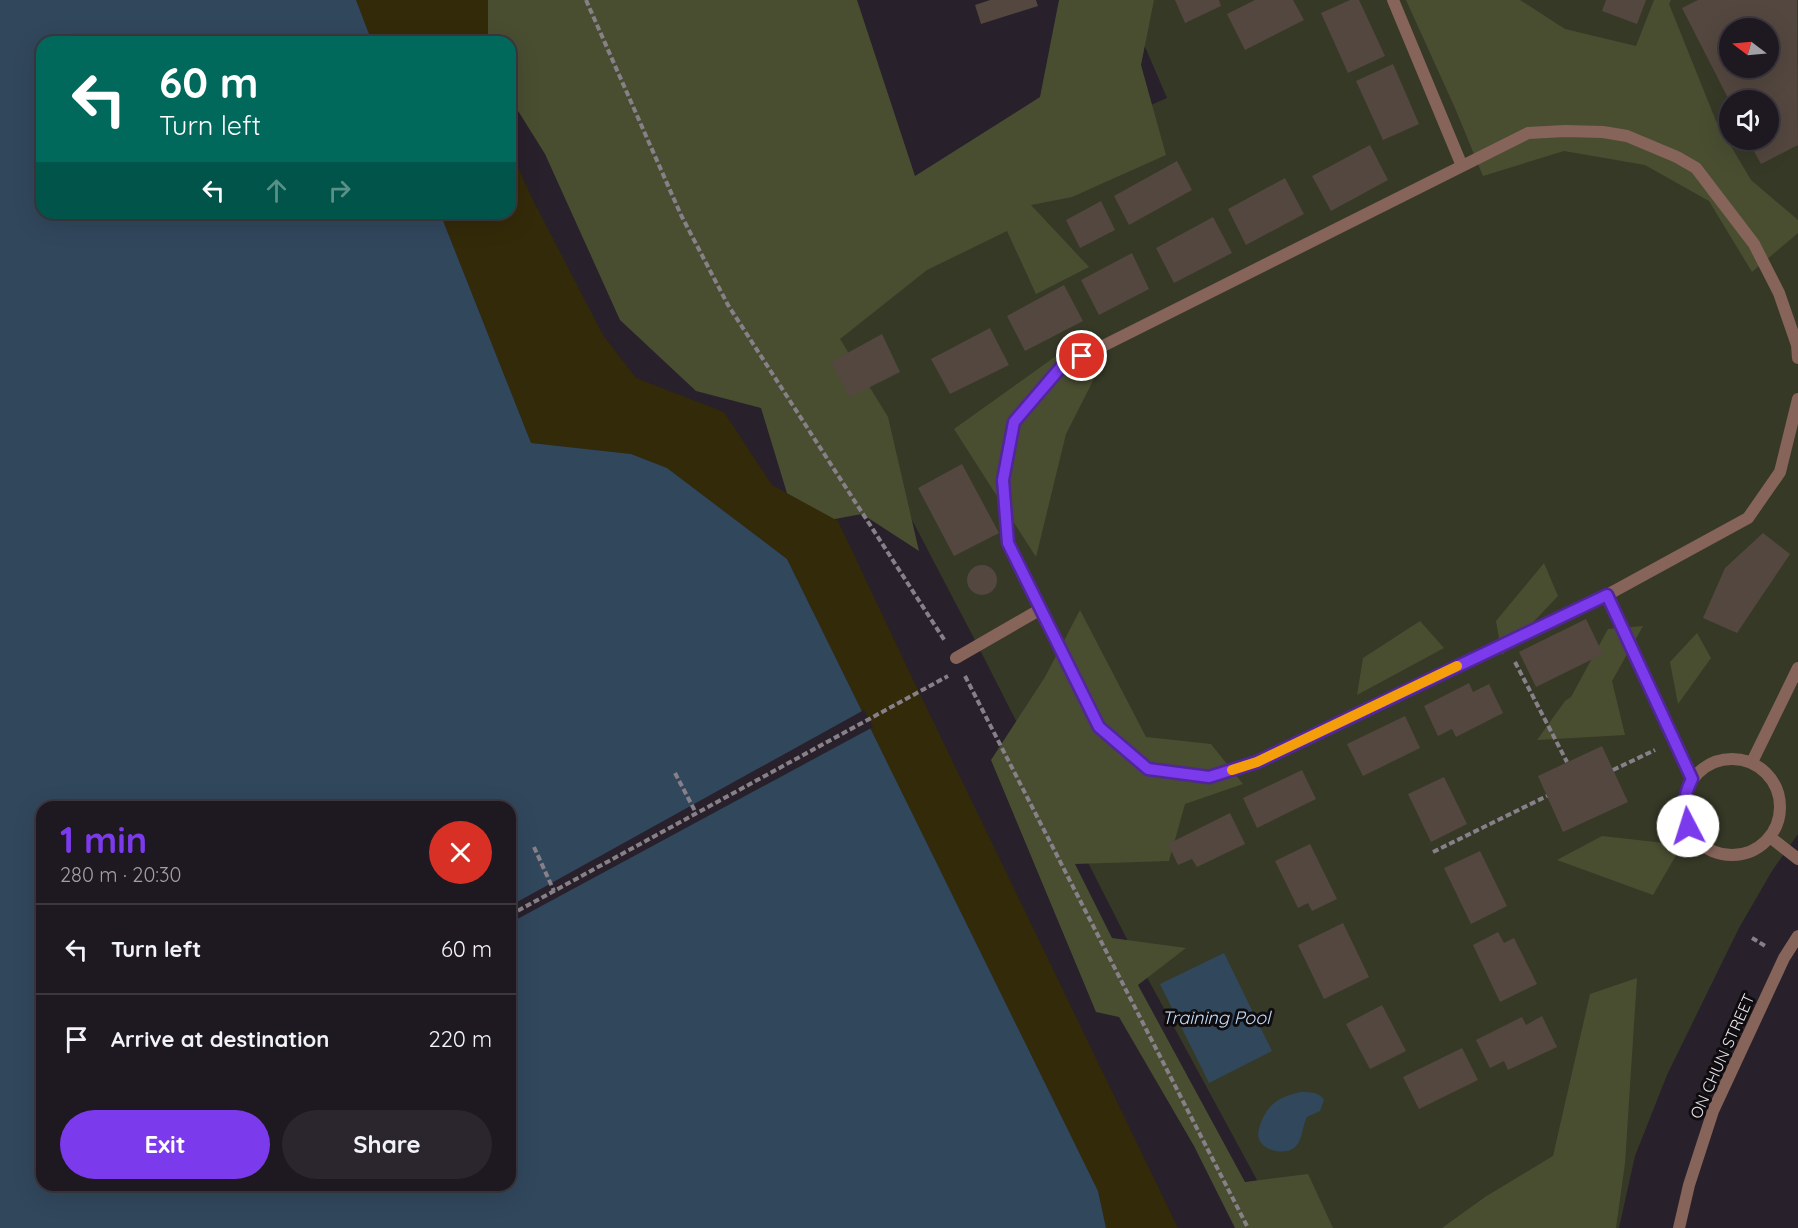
<!DOCTYPE html>
<html lang="en">
<head>
<meta charset="utf-8">
<style>
  body { margin:0; font-family:Quicksand,sans-serif; background:#2b252d; color:#f1f3f6; height:100vh; display:flex; flex-direction:column; font-size:22px; white-space:nowrap }
  * { box-sizing:border-box; margin:0 }
  p { font-size:20px; color:#a1a0a5 }
  .icon { flex:none; width:33px; height:33px; fill:none; stroke:currentColor; stroke-width:2; stroke-linecap:round; stroke-linejoin:round }
  .map { position:relative; flex:1; overflow:hidden }
  .panel { position:absolute; left:36px; top:801px; width:480px; height:390px; display:flex; flex-direction:column; background:#1e1820; border-radius:18px; box-shadow:0 6px 24px #0002,0 0 0 2px #3c373e }
  .panel>* { flex:none }
  .hud { position:absolute; left:36px; top:36px; width:480px; height:183px; border-radius:18px; box-shadow:0 6px 24px #0002,0 0 0 2px #3c373e; background:#00695c; color:#fff; overflow:hidden }
  .needle { width:39px; rotate:286deg }
  .buttons { position:absolute; left:1719px; top:18px; display:grid; gap:12px }
  .buttons a { display:grid; place-items:center; width:60px; height:60px; border-radius:50%; background:#1e1820; box-shadow:0 6px 24px #0002,0 0 0 2px #3c373e; font-size:30px }
  .pin { position:absolute; display:grid; place-items:center; width:51px; height:51px; color:#fff; margin:-26px; border:3px solid #fff; border-radius:50%; box-shadow:0 2px 6px #0007 }
  .me { position:absolute; width:66px; margin:-33px; rotate:355deg; stroke-linejoin:round; filter:drop-shadow(0 0 4px #0008) }
  .turn { display:flex; align-items:center; gap:21px; height:126px; padding:0 24px; font-size:27px }
  .turn .icon { width:78px; height:78px; stroke-width:2.5 }
  .turn b { display:block; font-size:42px; line-height:51px }
  .lanes { display:flex; align-items:center; height:57px; padding:0 24px; background:#0003; justify-content:center; gap:30px; direction:ltr }
  .lanes .off { opacity:.35 }
  .round { display:grid; place-items:center; flex:none; width:63px; height:63px; border-radius:32px; background:#2b252d }
  .overview { display:flex; align-items:center; justify-content:space-between; height:102px; padding:0 24px }
  h1 { font-size:36px; font-weight:700; line-height:45px; color:#7c3aed }
  .action { display:flex; gap:12px; margin-top:auto; padding:12px 24px }
  .action a { flex:1; height:69px; border-radius:36px; background:#7c3aed; color:#fff; font-size:24px; font-weight:700; line-height:69px; text-align:center }
  .action a+a { background:#2b252d; color:#f1f3f6 }
  ul { padding:0; list-style:none }
  li { display:flex; align-items:center; gap:18px; height:90px; padding:0 24px; border-top:2px solid #3c373e }
  li div { flex:1 }
  li b { display:block; font-size:22px }
  li em { font-style:normal }
  .map>svg:first-child { display:block }
  .green { fill:#363926; fill-rule:evenodd }
  .forest { fill:#494e31 }
  .sand { fill:#332a09 }
  .water { fill:#31475c; fill-rule:evenodd }
  .pier { fill:#28202a }
  .building { fill:#53473f; fill-rule:evenodd }
  .lines { fill:none; stroke-linecap:round; stroke-linejoin:round }
  .path { stroke:#878089; stroke-width:4; stroke-dasharray:6 3; stroke-linecap:butt }
  .lane { stroke:#86645a; stroke-width:12 }
  .street { stroke:#86645a; stroke-width:12 }
  .route-casing { stroke:#51269a; stroke-width:15 }
  .route { stroke:#7c3aed; stroke-width:10 }
  .slow { stroke:#f59e0b; stroke-width:10 }
  .labels { text-anchor:middle; stroke-width:6; stroke-linejoin:round; paint-order:stroke }
  .street-label { font-size:16px; fill:#eae4eb; stroke:#0f0c10 }
  .water-label { font-size:18px; font-style:italic; fill:#c7e0fa; stroke:#0f0c10 }
</style>
</head>
<body>
<div class="map">
<svg width="1798" height="1228" viewBox="0 0 1798 1228">
  <rect width="100%" height="100%" fill="#28202a"/>
  <path class="green" d="M1125 0H1798V834L1772 871 1739 928 1667 1075 1635 1156 1619 1228H1283L1136 957 977 644 779 266 1167 98ZM1730 28H1768V68H1730ZM1730 100H1768V140H1730Z"/>
  <path class="forest" d="M471 0H857L915 176 1040 97 1059 0H1154L1141 65 1166 155 1072 197 1031 205 1089 267 1036 294 1007 231 927 270 840 339 888 417 919 551 862 514 797 526 761 408 696 391 620 320 545 154 510 98V42H475Z
    M1406 0H1520L1565 29 1636 46 1654 0H1671L1669 4 1716 121 1751 180 1798 220V233L1752 272 1709 201 1645 165 1564 151 1483 176 1455 108Z
    M1056 356 1103 361 1066 434 1036 557 954 429Z
    M1544 563 1558 596 1502 655 1496 621Z
    M1080 610 1146 737 1211 744 1243 784 1185 804 1169 861 1075 864 1112 938 1186 948 1138 985 1245 1182 1308 1174 1333 1228H1235L1194 1146 1119 1017 1096 1012 991 760 1045 677Z
    M1420 621 1444 648 1357 695 1363 658Z
    M1643 626 1612 681 1625 735 1537 740 1565 701 1571 697 1608 629Z
    M1697 633 1711 658 1678 704 1670 662Z
    M1602 836 1682 845 1653 895 1557 860Z
    M1637 978 1625 1163 1616 1228H1442L1485 1197 1553 1156 1590 994Z"/>
  <path class="sand" d="M356 0H488V42H372Z
    M510 150 532 198 603 335 636 378 724 412 772 485 838 521 908 669 1178 1228H1106L1098 1191 787 559 667 468 631 454 531 443 440 213H510Z"/>
  <path class="water" d="M0 0H356L372 42H42V213H440L531 443 631 454 667 468 787 559 1098 1191 1106 1228H0ZM42 807H510V1185H42Z
    M1224 953 1272 1051 1209 1083 1160 984Z
    M1301 1092C1309 1092 1320 1092 1324 1100L1320 1111 1307 1117C1302 1126 1303 1140 1295 1147 1286 1156 1263 1151 1259 1139 1257 1134 1259 1130 1260 1125 1268 1103 1279 1097 1301 1092Z"/>
  <path class="pier" d="M864 710 873 727 510 923V906Z"/>
  <path class="building" d="M990 0H1036L1038 6 981 24 975 5Z
    M1175 0H1219L1221 6 1185 23Z
    M1255 0H1293L1304 20 1245 50 1227 14Z
    M1350 0H1359L1385 56 1348 73 1321 13Z
    M1606 0H1646L1637 24 1602 11Z
    M1698 0H1797L1798 145 1761 164 1748 140H1768V100H1729L1682 8ZM1730 28H1768V68H1730Z
    M1393 64 1419 124 1383 140 1356 81Z
    M1370 145 1388 180 1331 211 1312 176Z
    M1177 161 1192 190 1129 225 1114 196Z
    M1285 178 1304 214 1246 245 1228 209Z
    M1101 201 1115 230 1080 248 1066 220Z
    M1213 217 1232 253 1174 283 1156 248Z
    M1132 253 1149 289 1099 315 1081 280Z
    M1064 285 1083 321 1025 351 1007 316Z
    M990 328 1009 365 950 394 931 359Z
    M882 334 900 372 850 397 831 362Z
    M962 464 999 533 954 556 918 488Z
    M1763 533 1790 554 1737 633 1703 618 1725 568Z
    M967 580a15 15 0 1 1 30 0a15 15 0 1 1-30 0Z
    M1586 619 1603 654 1536 687 1519 652Z
    M1469 683 1473 692 1489 684 1503 713 1456 737 1452 729 1438 736 1424 706Z
    M1405 716 1420 748 1363 776 1347 744Z
    M1602 746 1628 802 1563 832 1538 776Z
    M1302 770 1316 799 1257 828 1243 798Z
    M1444 777 1467 824 1431 842 1408 794Z
    M1230 813 1245 844 1197 867 1192 859 1178 865 1168 844Z
    M1310 844 1337 899 1312 911 1308 903 1298 908 1275 861Z
    M1480 851 1507 906 1471 924 1444 868Z
    M1343 923 1369 977 1324 999 1298 945Z
    M1498 932 1504 943 1514 938 1537 984 1500 1002 1473 945Z
    M1382 1005 1406 1051 1370 1069 1346 1024Z
    M1542 1016 1557 1047 1508 1070 1504 1061 1490 1068 1476 1040 1522 1017 1526 1025Z
    M1462 1048 1478 1080 1419 1109 1403 1077Z"/>
  <g class="lines">
    <path class="path" d="M586 0 681 215 728 305 945 641
      M1515 662 1567 762
      M965 676 1248 1228
      M1613 770 1655 750
      M675 773 696 813
      M534 847 554 891
      M1433 852 1547 796
      M510 915 948 676
      M1752 938 1767 947"/>
    <path class="lane" d="M1393 0 1462 166
      M1798 358 1797 345 1779 293 1754 244 1696 168 1677 157 1627 136 1603 132 1565 131 1528 133 1061 367 1014 422 1003 480 1008 543 1099 727 1148 769 1209 777 1257 762 1607 595 1748 518 1780 472 1798 399
      M1607 595 1692 779
      M956 658 1041 609
      M1684 807a48 48 0 1 1 96 0a48 48 0 1 1-96 0Z
      M1752 762 1798 668
      M1770 837 1798 859"/>
    <path class="street" d="M1679 1228 1689 1185 1713 1111 1784 958 1798 936"/>
  </g>
  <g class="lines">
    <defs>
      <path id="route" d="M1082 356 1061 367 1014 422 1003 480 1008 543 1099 727 1148 769 1209 777 1257 762 1607 595 1692 779C1683 797 1683 806 1688 826"/>
    </defs>
    <use href="#route" class="route-casing"/>
    <use href="#route" class="route"/>
    <path class="slow" d="M1232 770 1257 762 1457 666"/>
  </g>
  <g class="labels">
    <g class="street-label">
      <text transform="translate(1722 1056) rotate(-66)" y="6">ON CHUN STREET</text>
    </g>
    <g class="water-label">
      <text x="1216" y="1024">Training Pool</text>
    </g>
  </g>
</svg>
<div class="buttons">
<a><svg class="needle" viewBox="-14 -14 28 28"><path d="M0-13l5 13h-10z" fill="#e53935"/><path d="M0 13l5-13h-10z" fill="#a1a0a5"/></svg></a>
<a><svg class="icon" aria-label="sound" viewBox="0 0 24 24"><path d="M4 9h4l5-4v14l-5-4H4zM17 9q2 3 0 6"/></svg></a>
</div>
<div class="pin" style="left:1082px;top:356px;background:#d93025"><svg class="icon" aria-label="arrive" viewBox="0 0 24 24"><path d="M6 21V4h12l-3 4 3 4H6"/></svg></div>
<svg class="me" style="left:1688px;top:826px" viewBox="-20 -20 40 40"><circle r="19" fill="#fff"/><path d="M0-13L10 11 0 6-10 11z" fill="#7c3aed"/></svg>
<div class="hud">
<div class="turn"><svg class="icon" aria-label="left" viewBox="0 0 24 24"><path d="M17 20v-9H6M10 6l-5 5 5 5"/></svg><div><b>60 m</b>Turn left</div></div>
<div class="lanes"><svg class="icon" aria-label="left" viewBox="0 0 24 24"><path d="M17 20v-9H6M10 6l-5 5 5 5"/></svg><svg class="icon off" aria-label="ahead" viewBox="0 0 24 24"><path d="M12 20V5M6 11l6-6 6 6"/></svg><svg class="icon off" aria-label="right" viewBox="0 0 24 24"><path d="M7 20v-9h11M14 6l5 5-5 5"/></svg></div>
</div>
<section class="panel">
<div class="overview"><div><h1>1 min</h1><p>280 m · 20:30</p></div><a class="round" style="background:#d93025;color:#fff"><svg class="icon" aria-label="close" viewBox="0 0 24 24"><path d="M6 6l12 12M18 6L6 18"/></svg></a></div>
<ul>
<li><svg class="icon" aria-label="left" viewBox="0 0 24 24"><path d="M17 20v-9H6M10 6l-5 5 5 5"/></svg><div><b>Turn left</b></div><em>60 m</em></li>
<li><svg class="icon" aria-label="arrive" viewBox="0 0 24 24"><path d="M6 21V4h12l-3 4 3 4H6"/></svg><div><b>Arrive at destination</b></div><em>220 m</em></li>
</ul>
<div class="action"><a>Exit</a><a>Share</a></div>
</section>
</div>
</body>
</html>
